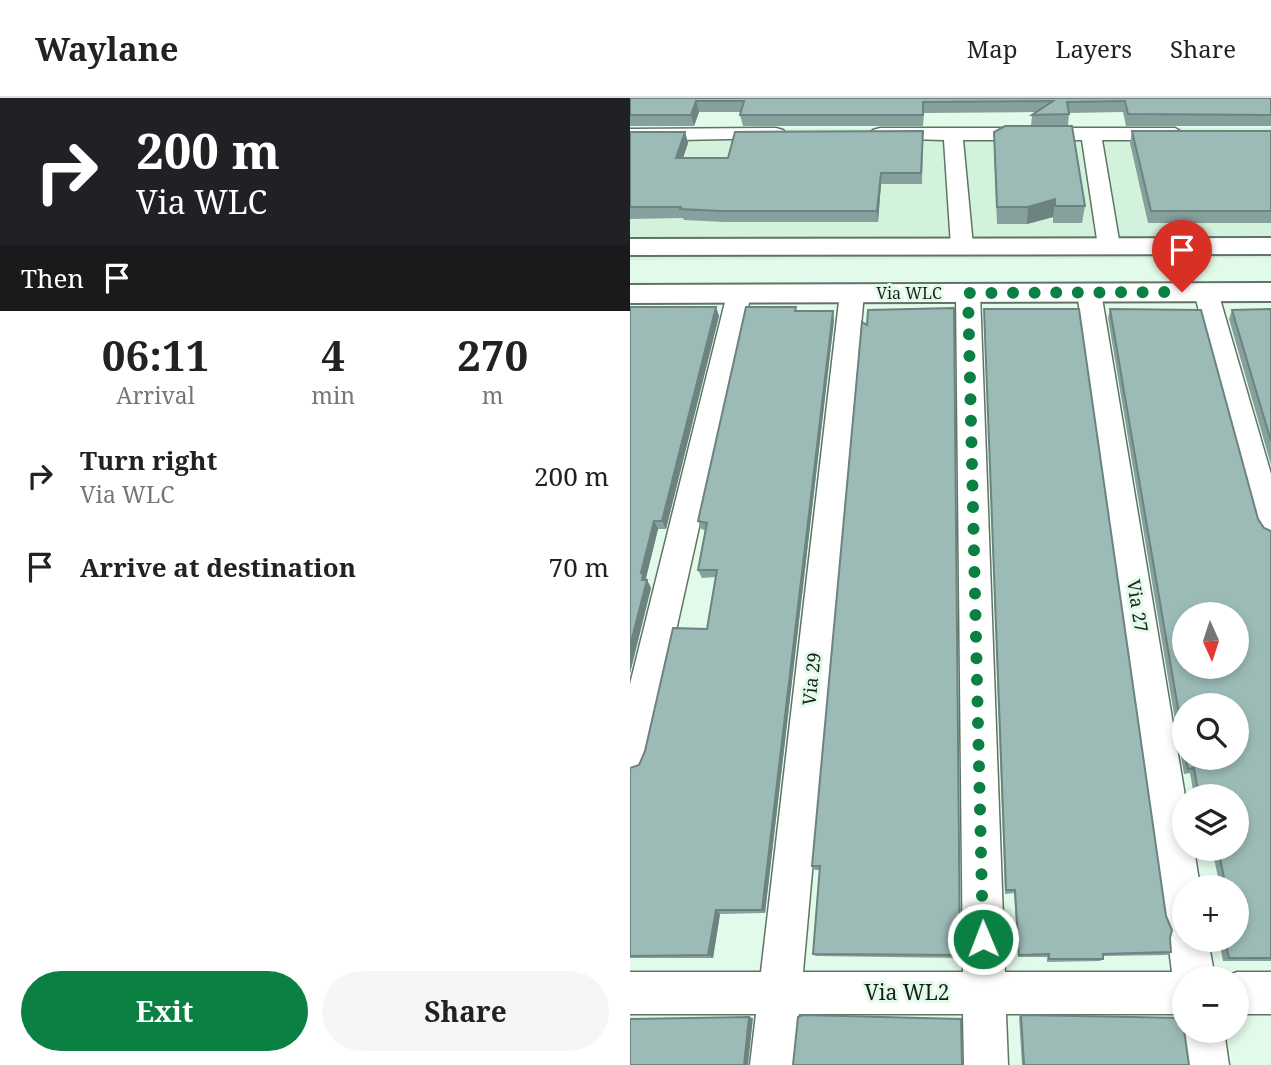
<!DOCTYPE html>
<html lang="en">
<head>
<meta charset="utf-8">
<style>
  body { margin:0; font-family:"Noto Serif",serif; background:#f6f6f6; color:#222; height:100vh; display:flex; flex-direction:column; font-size:26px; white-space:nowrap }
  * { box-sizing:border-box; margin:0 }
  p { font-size:23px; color:#767676 }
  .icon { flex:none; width:38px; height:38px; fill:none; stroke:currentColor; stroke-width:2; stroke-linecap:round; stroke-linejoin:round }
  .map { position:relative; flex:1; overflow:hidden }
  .side { display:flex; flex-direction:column; background:#fff; width:630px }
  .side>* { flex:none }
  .top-card { background:#202124; color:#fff; overflow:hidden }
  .needle { width:46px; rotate:177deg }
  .controls { position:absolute; left:542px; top:504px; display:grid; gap:14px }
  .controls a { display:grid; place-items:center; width:77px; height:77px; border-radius:50%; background:#fff; box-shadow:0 4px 10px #0003; font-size:35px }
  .pin { position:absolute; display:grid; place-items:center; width:60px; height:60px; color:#fff; margin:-72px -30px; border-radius:50% 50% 50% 0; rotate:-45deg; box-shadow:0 0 7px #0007 }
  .pin .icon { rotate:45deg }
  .me { position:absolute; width:77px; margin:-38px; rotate:359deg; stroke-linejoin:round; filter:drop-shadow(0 0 5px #0008) }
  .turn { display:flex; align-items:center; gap:24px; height:147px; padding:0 21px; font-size:32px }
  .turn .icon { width:91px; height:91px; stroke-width:2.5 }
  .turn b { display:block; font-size:49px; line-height:60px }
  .then { display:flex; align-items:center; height:66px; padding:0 21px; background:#0003; gap:14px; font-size:26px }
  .eta { display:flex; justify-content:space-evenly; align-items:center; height:119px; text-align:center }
  .eta b { font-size:42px; font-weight:700; line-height:49px }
  .button { display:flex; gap:14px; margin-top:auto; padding:14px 21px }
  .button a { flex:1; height:80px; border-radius:42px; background:#0b8043; color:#fff; font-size:28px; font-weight:700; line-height:80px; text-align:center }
  .button a+a { background:#f6f6f6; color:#222 }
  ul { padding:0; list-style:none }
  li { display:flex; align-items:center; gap:21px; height:91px; padding:0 21px }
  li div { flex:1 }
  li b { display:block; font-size:26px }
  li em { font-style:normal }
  header { display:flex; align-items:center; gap:42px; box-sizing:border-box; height:98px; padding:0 35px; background:#fff; border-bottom:2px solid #e0e0e0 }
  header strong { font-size:33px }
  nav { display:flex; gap:38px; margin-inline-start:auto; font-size:24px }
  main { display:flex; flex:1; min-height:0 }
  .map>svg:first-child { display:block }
  .built { fill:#d3f2dc }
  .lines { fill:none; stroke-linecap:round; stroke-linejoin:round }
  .street-casing { stroke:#5f7465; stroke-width:3 }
  .secondary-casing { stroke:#5f7465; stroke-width:4 }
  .street { fill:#fff; fill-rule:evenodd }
  .secondary { fill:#fff; fill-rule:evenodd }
  .wall { fill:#86a19d; fill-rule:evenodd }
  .shaded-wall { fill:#6d8380 }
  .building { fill:#9cbbb7; stroke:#6d8380; stroke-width:2; fill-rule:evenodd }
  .route { stroke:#0b8043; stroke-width:12; stroke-dasharray:0 21.6 }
  .labels { text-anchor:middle; stroke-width:6; stroke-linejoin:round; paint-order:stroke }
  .far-street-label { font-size:16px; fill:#18201a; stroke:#e2fae9 }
  .street-label { font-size:18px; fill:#18201a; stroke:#e2fae9 }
  .near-street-label { font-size:21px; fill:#18201a; stroke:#e2fae9 }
</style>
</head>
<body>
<header>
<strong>Waylane</strong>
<nav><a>Map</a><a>Layers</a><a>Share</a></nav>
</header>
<main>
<section class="side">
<div class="top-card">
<div class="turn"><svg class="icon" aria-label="right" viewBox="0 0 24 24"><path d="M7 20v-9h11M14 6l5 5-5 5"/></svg><div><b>200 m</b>Via WLC</div></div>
<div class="then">Then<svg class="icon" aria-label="arrive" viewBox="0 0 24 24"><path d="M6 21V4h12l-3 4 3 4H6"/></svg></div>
</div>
<div class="eta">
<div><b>06:11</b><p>Arrival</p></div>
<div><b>4</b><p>min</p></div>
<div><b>270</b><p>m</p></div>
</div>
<ul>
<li><svg class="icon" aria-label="right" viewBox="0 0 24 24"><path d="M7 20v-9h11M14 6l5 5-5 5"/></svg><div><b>Turn right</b><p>Via WLC</p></div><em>200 m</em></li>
<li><svg class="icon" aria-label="arrive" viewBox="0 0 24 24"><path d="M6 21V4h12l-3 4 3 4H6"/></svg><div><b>Arrive at destination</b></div><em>70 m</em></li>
</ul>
<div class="button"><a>Exit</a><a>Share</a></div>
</section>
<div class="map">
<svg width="641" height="967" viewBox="0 0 641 967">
  <rect width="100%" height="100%" fill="#e2fae9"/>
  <path class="built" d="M641 30V160L0 162V31Z"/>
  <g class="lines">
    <defs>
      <path id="street" d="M146 30 153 32 156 36 153 40 0 43V31Z
        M250 30H545L555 36 545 42H472L490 148 487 153H471L468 148 452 42H333L343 148 340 153H324L321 148 314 42 243 40 240 36 243 32Z
        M459 186 467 189 471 194 555 698V751H564L570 789H555V842H578L585 880H555V916H376L378 967H334L333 916H169L164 967H120L126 916H0V874H131L210 195 214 190 222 187 230 190 234 195 173 874H333L326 195 330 190 338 187 346 190 350 195 375 874H542L538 842 541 835 535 821 447 194 451 189Z
        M576 186 584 189 588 194 641 376V440L630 436 626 428 564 194 568 189Z
        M109 188 117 191 121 196 18 658 13 670 0 675V586L97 196 101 191Z
        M607 874H641V916H607V880H592Z
        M555 922V933H594L599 967H555L550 933Z"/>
      <path id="secondary" d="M641 140V156L0 157V141Z
        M641 185V203L0 205V187Z"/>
    </defs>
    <use href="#street" class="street-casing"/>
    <use href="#secondary" class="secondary-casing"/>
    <use href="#street" class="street"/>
    <use href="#secondary" class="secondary"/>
  </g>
  <path class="wall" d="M0 0H641V28H496L493 14 439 15 438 28 455 108 452 125H423V119L397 126H367L364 51V34L401 28 402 17 405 14 294 15 293 28H113L110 17 111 14H69L64 28H0Z
    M502 33H641V125H518L500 45Z
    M0 34H55L58 45 53 60H98L293 45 292 86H251L248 124H94L54 122 53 120 0 121Z
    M0 209H86L89 218 36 431H28L16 480 21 490 0 575Z
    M324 210 330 860 186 858 183 856 190 772H185L182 768 237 227Z
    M354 211 540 840 541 854 537 857 473 858V861L470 863 417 864V859H388L384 795 375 796Z
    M480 211 628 421 634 430 641 433V863H593L589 842H607V789H590L582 751H607V698H564L560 675 554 676 478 220ZM555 607 607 660H555Z
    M641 211V367L599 221 602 212Z
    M167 213 204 222 135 815 90 816 83 860H0V670L9 667 77 531 86 479 72 480 68 472 75 432 71 431 68 423Z
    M391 917 559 967H560H392L389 919Z"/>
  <path class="shaded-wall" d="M66 3 69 14 64 28 61 17Z
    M55 34 58 45 49 72 46 60Z
    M251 75V86L248 124 247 113Z
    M425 101 423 119 397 126 398 109Z
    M86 209 89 218 36 431 32 423Z
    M203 213 204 222 135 815 132 812Z
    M24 423 28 431 16 480 21 490 0 575V548L12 482 11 475Z
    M86 812 90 816 83 860 78 857Z
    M119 919 123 920 118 967H114Z"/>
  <path class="building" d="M0 0H641V17L498 16 495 3 437 4 439 16 402 17 423 3 293 4V17H110L114 3H66L61 17H0Z
    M375 28H442L455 108H425V101L398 109H367L364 34Z
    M293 33 291 75H251L247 113H91L50 111 51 109H0V34H55L46 60H98L105 34Z
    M502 33H641V113H521Z
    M0 209H86L32 423H24L11 475H13L12 482H17L0 548Z
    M116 209H166L165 213H203L132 812H86L78 857 0 858V670L9 667 15 653 43 530 77 531 87 472H68L77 425 68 423Z
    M324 210 330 857 183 856 190 768H182L232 224 237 227 238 212Z
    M354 211H449L536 818 542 832 540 840 541 854 473 856V861H419V856L389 857 385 792H376Z
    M480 211 571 212 628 421 634 430 641 433V860H599L595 842H607V789H596L588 751H607V698H569L564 670 558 671 556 660H607V607H555V651ZM555 516H607V569H555Z
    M641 211V343L602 212Z
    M173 917 331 921 332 967H163L168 919Z
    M391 917 555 920 554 932 559 967H560H394Z
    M119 919 114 967H0V921Z"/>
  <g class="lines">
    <path class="route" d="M353 841 338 195 552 194"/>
  </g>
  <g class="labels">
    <g class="far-street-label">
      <text x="279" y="201">Via WLC</text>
    </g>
    <g class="street-label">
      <text transform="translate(507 508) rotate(81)" y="6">Via 27</text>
      <text transform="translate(182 581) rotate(-84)" y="6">Via 29</text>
    </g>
    <g class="near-street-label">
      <text x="277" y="902">Via WL2</text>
    </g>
  </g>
</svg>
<div class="controls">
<a><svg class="needle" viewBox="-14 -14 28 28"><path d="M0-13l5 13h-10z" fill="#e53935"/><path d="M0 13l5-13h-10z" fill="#767676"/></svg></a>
<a><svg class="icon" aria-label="search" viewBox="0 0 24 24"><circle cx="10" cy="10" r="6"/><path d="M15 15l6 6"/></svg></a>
<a><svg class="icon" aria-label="layers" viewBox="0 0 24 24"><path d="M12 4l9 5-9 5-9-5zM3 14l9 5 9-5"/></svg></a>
<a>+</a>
<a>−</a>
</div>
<div class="pin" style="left:552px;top:194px;background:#d93025"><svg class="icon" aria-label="arrive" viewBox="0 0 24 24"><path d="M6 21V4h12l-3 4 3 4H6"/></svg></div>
<svg class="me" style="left:353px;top:841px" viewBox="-20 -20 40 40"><circle r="17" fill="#0b8043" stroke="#fff" stroke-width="3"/><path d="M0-11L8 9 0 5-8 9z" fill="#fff"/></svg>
</div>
</main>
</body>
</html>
